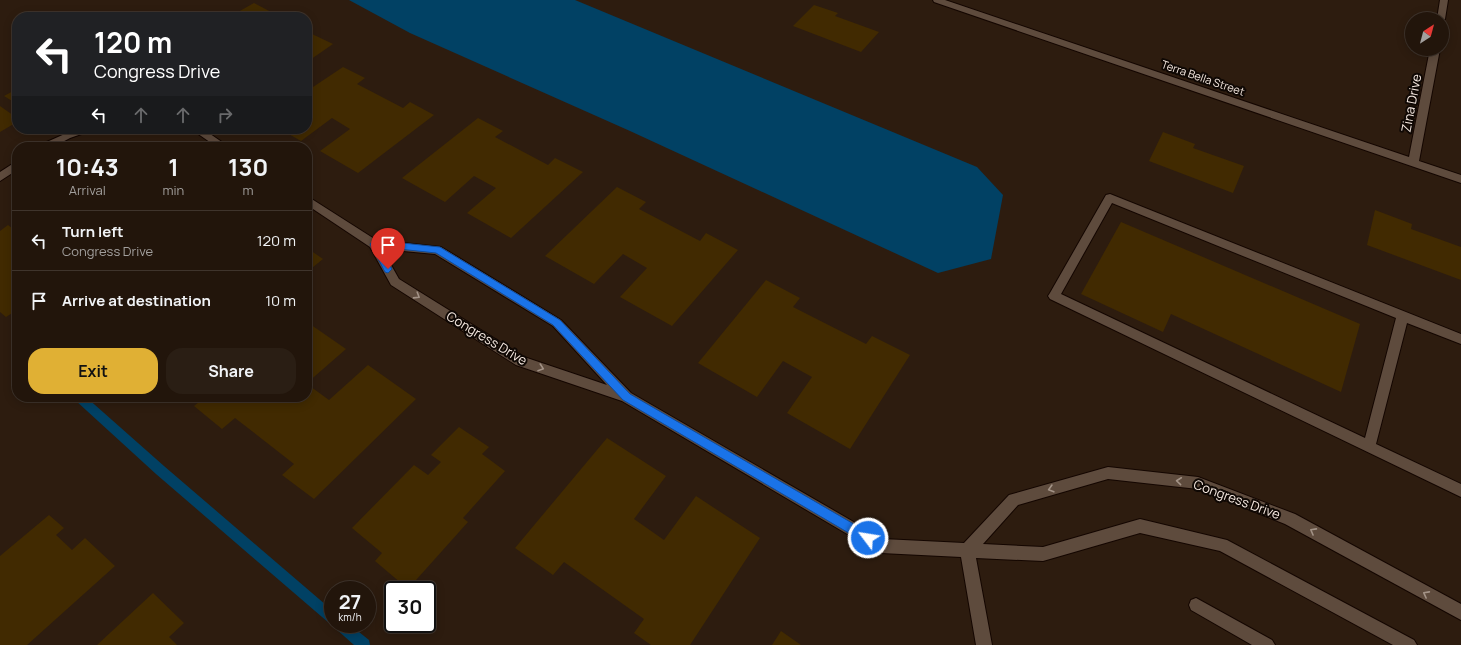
<!DOCTYPE html>
<html lang="en">
<head>
<meta charset="utf-8">
<style>
  body { margin:0; font-family:Manrope,sans-serif; background:#2a1e14; color:#f1f3f6; height:100vh; display:flex; flex-direction:column; font-size:15px; white-space:nowrap }
  * { box-sizing:border-box; margin:0 }
  p { font-size:13px; color:#a29f9d }
  .icon { flex:none; width:22px; height:22px; fill:none; stroke:currentColor; stroke-width:2; stroke-linecap:round; stroke-linejoin:round }
  .map { position:relative; flex:1; overflow:hidden }
  .drawer { position:absolute; left:12px; top:142px; width:300px; height:260px; display:flex; flex-direction:column; background:#22150b; border-radius:16px; box-shadow:0 2px 10px #0003,0 0 0 1px #3f342c }
  .drawer>* { flex:none }
  .hud { position:absolute; left:12px; top:12px; width:300px; height:122px; border-radius:16px; box-shadow:0 2px 10px #0003,0 0 0 1px #3f342c; background:#202124; color:#fff; overflow:hidden }
  .needle { width:26px; rotate:36deg }
  .controls { position:absolute; left:1405px; top:12px; display:grid; gap:8px }
  .controls a { display:grid; place-items:center; width:44px; height:44px; border-radius:50%; background:#22150b; box-shadow:0 2px 10px #0003,0 0 0 1px #3f342c; font-size:20px }
  .speed { position:absolute; left:324px; top:581px; display:flex; gap:8px; font-size:20px; font-weight:700; text-align:center }
  .speed>* { display:grid; place-content:center; width:52px; height:52px; border-radius:50%; background:#22150b; box-shadow:0 2px 10px #0003,0 0 0 1px #3f342c; line-height:1 }
  .speed small { font-size:10px; font-weight:400 }
  .speed .limit { border:2px solid #111; border-radius:6px; background:#fff; color:#111 }
  .pin { position:absolute; display:grid; place-items:center; width:34px; height:34px; color:#fff; margin:-41px -17px; border-radius:50% 50% 50% 0; rotate:-45deg; box-shadow:0 0 4px #0007 }
  .pin .icon { rotate:45deg }
  .me { position:absolute; width:44px; margin:-22px; rotate:301deg; stroke-linejoin:round; filter:drop-shadow(0 0 3px #0008) }
  .turn { display:flex; align-items:center; gap:14px; height:84px; padding:0 16px; font-size:18px }
  .turn .icon { width:52px; height:52px; stroke-width:2.5 }
  .turn b { display:block; font-size:28px; line-height:34px }
  .lanes { display:flex; align-items:center; height:38px; padding:0 16px; background:#0003; justify-content:center; gap:20px; direction:ltr }
  .lanes .off { opacity:.35 }
  .eta { display:flex; justify-content:space-evenly; align-items:center; height:68px; text-align:center }
  .eta b { font-size:24px; font-weight:700; line-height:28px }
  .action { display:flex; gap:8px; margin-top:auto; padding:8px 16px }
  .action a { flex:1; height:46px; border-radius:16px; background:#e0b034; color:#111; font-size:16px; font-weight:700; line-height:46px; text-align:center }
  .action a+a { background:#2a1e14; color:#f1f3f6 }
  ul { padding:0; list-style:none }
  li { display:flex; align-items:center; gap:12px; height:60px; padding:0 16px; border-top:1px solid #3f342c }
  li div { flex:1 }
  li b { display:block; font-size:15px }
  li em { font-style:normal }
  .map>svg:first-child { display:block }
  .water { fill:#014164 }
  .lines { fill:none; stroke-linecap:round; stroke-linejoin:round }
  .stream { fill:#014164; fill-rule:evenodd }
  .building { fill:#412a01 }
  .minor-casing { stroke:#140600; stroke-width:2 }
  .minor { fill:#5e4b3d; fill-rule:evenodd }
  .oneway { stroke:#a39387 }
  .route { fill:#1a73e8; stroke:#114b97 }
  .labels { text-anchor:middle; stroke-width:4; stroke-linejoin:round; paint-order:stroke }
  .far-street-label { font-size:11px; fill:#f7eae2; stroke:#0f0804 }
  .street-label { font-size:13px; fill:#f7eae2; stroke:#0f0804 }
</style>
</head>
<body>
<div class="map">
<svg width="1461" height="645" viewBox="0 0 1461 645">
  <rect width="100%" height="100%" fill="#2d1c0f"/>
  <path class="water" d="M349 0H575L977 167 1003 195 991 259 938 273 630 131 410 33Z"/>
  <g class="lines">
    <path class="stream" d="M74 397H86L164 466 333 611V624H349L369 640 370 645H354L335 628 333 625 329 623 156 474 75 400Z"/>
  </g>
  <path class="building" d="M254 3 273 13 266 17H229Z
    M814 5 838 13 835 16 879 32 861 52 793 26Z
    M312 34 333 44 307 62V37Z
    M343 67 365 78 357 84 403 108 410 102 434 115 358 173 320 151 350 129 332 118 301 141 280 129H307V91Z
    M17 89V104L4 96Z
    M0 106 17 118V122L0 132Z
    M478 118 503 131 495 137 548 165 555 158 583 172 511 238 467 213 496 188 474 176 445 202 402 178Z
    M1163 132 1195 144 1193 148 1244 166 1233 193 1149 161Z
    M617 187 646 202 639 209 700 241 706 233 738 250 672 326 620 297 647 268 623 254 594 284 545 256Z
    M1375 210 1412 224 1411 229 1461 247V280L1367 245Z
    M1121 222 1360 324 1341 392 1171 314 1163 332 1081 294Z
    M8 225 17 232V310L6 317 0 312V231Z
    M307 248 323 259 307 272Z
    M766 280 800 298 793 307 866 344 872 336 910 355 850 449 787 413 812 377 783 361 757 397 698 363Z
    M307 322 346 349 307 383Z
    M368 365 416 399 314 499 282 475 294 464 235 418 222 429 194 406 205 397H307V384L329 400Z
    M459 427 489 447 482 454 505 471 463 518 468 522 408 589 375 561 382 553 352 528 414 465 428 475 441 462 431 455Z
    M607 438 666 476 634 519 664 540 696 496 760 538 690 645H651L634 633 644 619 564 562 553 575 515 548Z
    M49 515 64 528 56 535 72 550 85 538 115 566 27 645H0V556Z
    M153 593 184 623 169 637 177 645H97Z
    M781 631 801 645H772Z"/>
  <g class="lines">
    <defs>
      <path id="minor" d="M933 0H945L1409 157 1430 49H1440L1419 161 1461 175V183L934 2Z
        M1440 0H1448L1445 19 1442 21V19H1437Z
        M76 129H91L90 131 70 138 53 147H39L40 145Z
        M191 129H203L229 147H217Z
        M17 161V170L0 181V172Z
        M1110 194 1461 334V344L1407 323 1376 444 1461 484V497L1050 299 1048 296 1050 293 1106 195ZM1112 203 1396 318 1365 438 1061 294Z
        M307 196 376 240 441 247 561 320 631 393 883 539 964 543 1009 495 1108 467 1198 477 1295 514 1461 604V620L1285 524 1198 489 1108 479 1018 505 983 544 1043 547 1140 519 1227 540 1414 640 1417 645H1393L1220 551 1140 533 1043 561 976 558 992 645H976L961 557 881 553 876 551 622 401 516 365 391 285 370 247 307 205ZM382 249 435 254 553 326 607 385 524 357 399 279Z
        M1196 598 1272 640 1275 645H1252L1191 610 1189 605 1191 600Z"/>
    </defs>
    <use href="#minor" class="minor-casing"/>
    <use href="#minor" class="minor"/>
  </g>
  <defs><path id="oneway-chevron" d="M-2-3.5L2.5 0L-2 3.5" fill="none" stroke-width="1.6" stroke-linecap="round" stroke-linejoin="round"/></defs>
  <g class="oneway">
    <use href="#oneway-chevron" transform="translate(417 296) rotate(32)"/>
    <use href="#oneway-chevron" transform="translate(541 368) rotate(19)"/>
    <use href="#oneway-chevron" transform="translate(1179 481) rotate(-174)"/>
    <use href="#oneway-chevron" transform="translate(1051 489) rotate(164)"/>
    <use href="#oneway-chevron" transform="translate(1313 531) rotate(-151)"/>
    <use href="#oneway-chevron" transform="translate(1426 594) rotate(-152)"/>
  </g>
  <path class="route" d="M374 240 440 247 560 320 630 394 871 534 873 538 871 542 868 543 864 542 623 400 553 325 436 253 380 247 392 269 388 273 385 272 370 244Z"/>
  <g class="labels">
    <g class="far-street-label">
      <text transform="translate(1203 78) rotate(19)" y="4">Terra Bella Street</text>
    </g>
    <g class="street-label">
      <text transform="translate(1411 103) rotate(-79)" y="5">Zina Drive</text>
      <text transform="translate(487 338) rotate(31)" y="5">Congress Drive</text>
      <text transform="translate(1237 499) rotate(20)" y="5">Congress Drive</text>
    </g>
  </g>
</svg>
<div class="controls">
<a><svg class="needle" viewBox="-14 -14 28 28"><path d="M0-13l5 13h-10z" fill="#e53935"/><path d="M0 13l5-13h-10z" fill="#a29f9d"/></svg></a>
</div>
<div class="speed"><div>27<small>km/h</small></div><div class="limit">30</div></div>
<div class="pin" style="left:388px;top:269px;background:#d93025"><svg class="icon" aria-label="arrive" viewBox="0 0 24 24"><path d="M6 21V4h12l-3 4 3 4H6"/></svg></div>
<svg class="me" style="left:868px;top:538px" viewBox="-20 -20 40 40"><circle r="17" fill="#1a73e8" stroke="#fff" stroke-width="3"/><path d="M0-11L8 9 0 5-8 9z" fill="#fff"/></svg>
<div class="hud">
<div class="turn"><svg class="icon" aria-label="left" viewBox="0 0 24 24"><path d="M17 20v-9H6M10 6l-5 5 5 5"/></svg><div><b>120 m</b>Congress Drive</div></div>
<div class="lanes"><svg class="icon" aria-label="left" viewBox="0 0 24 24"><path d="M17 20v-9H6M10 6l-5 5 5 5"/></svg><svg class="icon off" aria-label="ahead" viewBox="0 0 24 24"><path d="M12 20V5M6 11l6-6 6 6"/></svg><svg class="icon off" aria-label="ahead" viewBox="0 0 24 24"><path d="M12 20V5M6 11l6-6 6 6"/></svg><svg class="icon off" aria-label="right" viewBox="0 0 24 24"><path d="M7 20v-9h11M14 6l5 5-5 5"/></svg></div>
</div>
<section class="drawer">
<div class="eta">
<div><b>10:43</b><p>Arrival</p></div>
<div><b>1</b><p>min</p></div>
<div><b>130</b><p>m</p></div>
</div>
<ul>
<li><svg class="icon" aria-label="left" viewBox="0 0 24 24"><path d="M17 20v-9H6M10 6l-5 5 5 5"/></svg><div><b>Turn left</b><p>Congress Drive</p></div><em>120 m</em></li>
<li><svg class="icon" aria-label="arrive" viewBox="0 0 24 24"><path d="M6 21V4h12l-3 4 3 4H6"/></svg><div><b>Arrive at destination</b></div><em>10 m</em></li>
</ul>
<div class="action"><a>Exit</a><a>Share</a></div>
</section>
</div>
</body>
</html>
